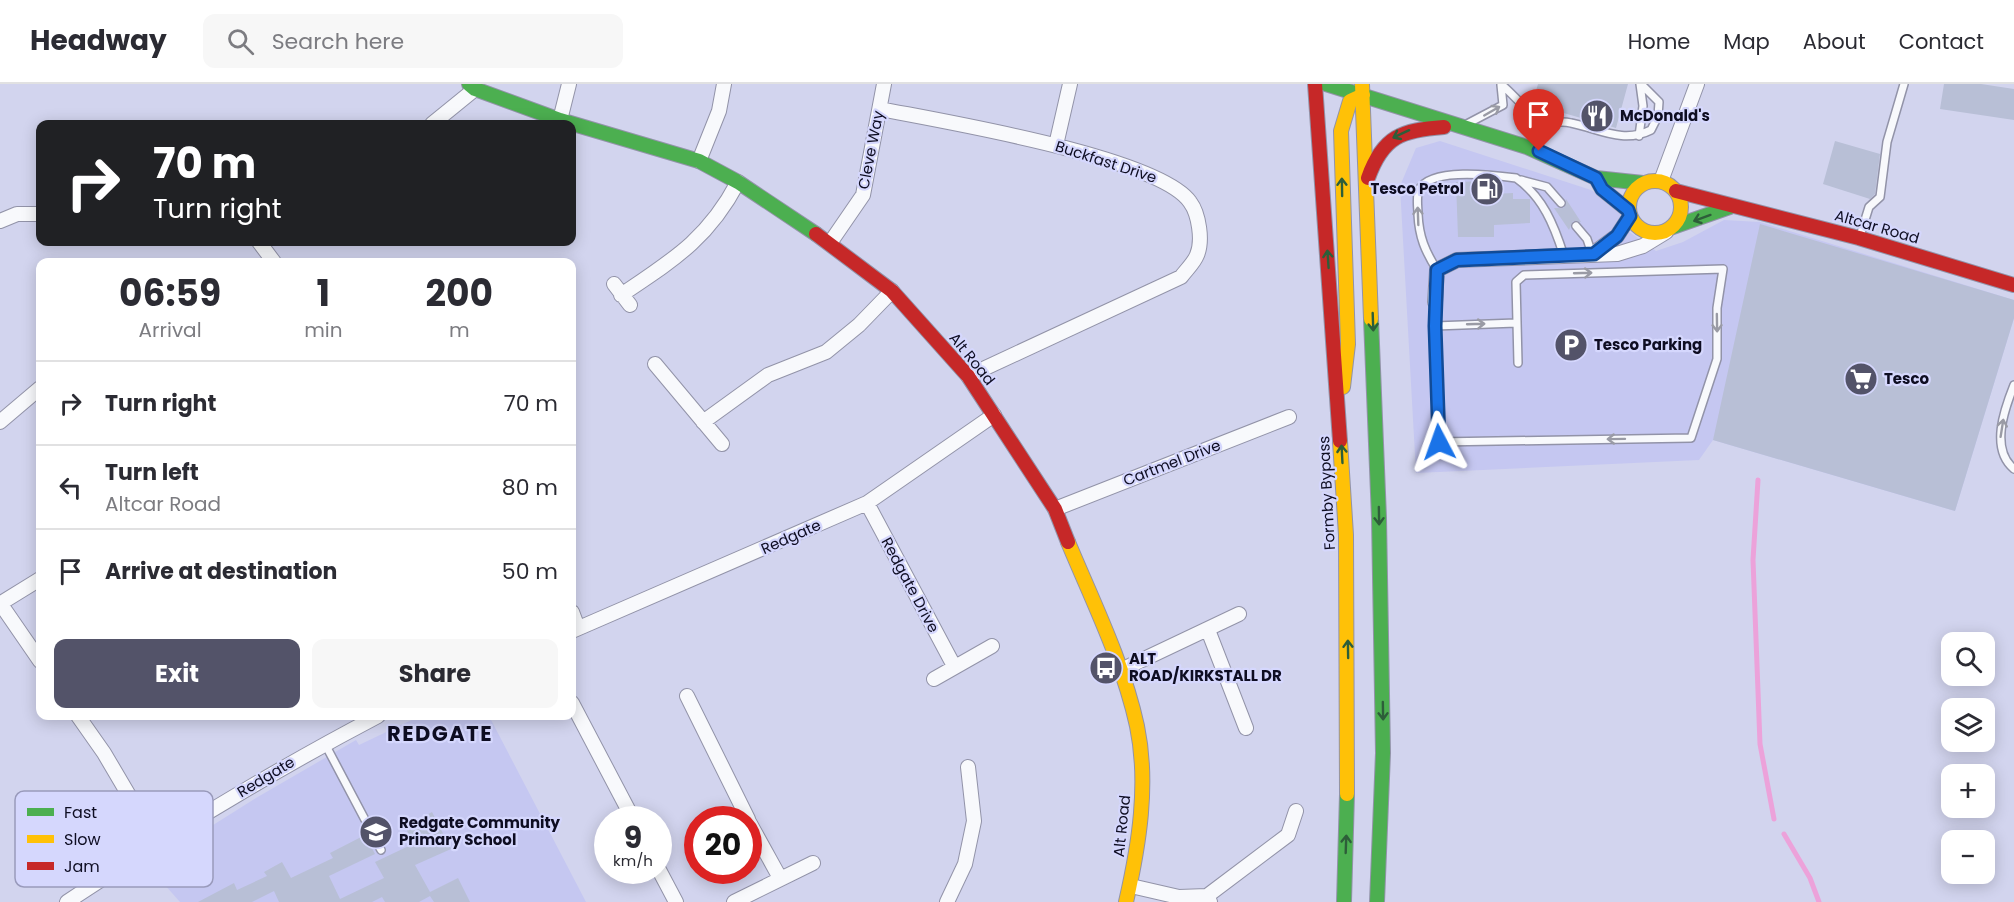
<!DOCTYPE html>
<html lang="en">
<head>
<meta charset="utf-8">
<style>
  body { margin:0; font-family:Poppins,sans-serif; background:#f7f7f7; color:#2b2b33; height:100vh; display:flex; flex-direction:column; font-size:22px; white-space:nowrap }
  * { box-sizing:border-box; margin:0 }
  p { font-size:20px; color:#7c7c81 }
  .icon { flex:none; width:33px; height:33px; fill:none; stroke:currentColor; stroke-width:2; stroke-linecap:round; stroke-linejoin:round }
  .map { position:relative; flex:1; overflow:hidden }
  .side { position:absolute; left:36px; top:174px; width:540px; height:462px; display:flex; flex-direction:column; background:#fff; border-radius:12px; box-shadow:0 3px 15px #0003 }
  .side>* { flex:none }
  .top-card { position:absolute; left:36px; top:36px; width:540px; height:126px; border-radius:12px; box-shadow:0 3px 15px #0003; background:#202124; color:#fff; overflow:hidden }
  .controls { position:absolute; left:1941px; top:548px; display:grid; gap:12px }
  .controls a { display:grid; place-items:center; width:54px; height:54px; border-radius:12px; background:#fff; box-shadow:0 3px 15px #0003; font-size:30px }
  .speed { position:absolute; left:594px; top:722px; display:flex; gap:12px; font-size:30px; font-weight:700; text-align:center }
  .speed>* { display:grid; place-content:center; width:78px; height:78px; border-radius:50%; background:#fff; box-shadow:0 3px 15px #0003; line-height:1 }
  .speed small { font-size:15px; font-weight:400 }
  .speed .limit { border:9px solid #d22; background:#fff; color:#111 }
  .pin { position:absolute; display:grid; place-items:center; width:51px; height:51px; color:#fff; margin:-62px -26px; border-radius:50% 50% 50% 0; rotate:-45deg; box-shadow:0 0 6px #0007 }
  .pin .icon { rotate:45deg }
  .me { position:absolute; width:66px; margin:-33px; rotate:356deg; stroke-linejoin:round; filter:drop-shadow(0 0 4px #0008) }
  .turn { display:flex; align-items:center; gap:21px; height:126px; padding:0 18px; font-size:27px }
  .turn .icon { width:78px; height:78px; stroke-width:2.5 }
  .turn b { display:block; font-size:42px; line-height:51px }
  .eta { display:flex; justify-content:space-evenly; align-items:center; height:102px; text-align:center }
  .eta b { font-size:36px; font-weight:700; line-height:42px }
  .button { display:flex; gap:12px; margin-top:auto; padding:12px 18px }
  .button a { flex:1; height:69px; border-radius:12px; background:#535369; color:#fff; font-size:24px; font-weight:700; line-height:69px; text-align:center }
  .button a+a { background:#f7f7f7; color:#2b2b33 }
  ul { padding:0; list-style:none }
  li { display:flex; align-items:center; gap:18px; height:84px; padding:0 18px; border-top:2px solid #e1e1e2 }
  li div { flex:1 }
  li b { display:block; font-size:22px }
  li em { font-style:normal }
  header { display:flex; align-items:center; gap:36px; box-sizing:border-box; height:84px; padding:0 30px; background:#fff; border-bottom:2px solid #e1e1e2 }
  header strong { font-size:28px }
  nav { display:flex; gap:33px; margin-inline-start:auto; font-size:21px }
  .search { width:420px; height:54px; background:#f7f7f7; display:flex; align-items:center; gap:15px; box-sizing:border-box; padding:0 21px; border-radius:12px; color:#7c7c81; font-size:22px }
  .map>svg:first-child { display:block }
  .built { fill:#c5c7f1 }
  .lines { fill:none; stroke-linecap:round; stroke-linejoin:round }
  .stream { stroke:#eca2da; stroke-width:5 }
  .building { fill:#b8bfd6 }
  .lane-casing { stroke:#9293a8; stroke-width:10 }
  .street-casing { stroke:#9293a8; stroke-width:16 }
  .fast-casing { stroke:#9293a8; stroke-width:16 }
  .slow-casing { stroke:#9293a8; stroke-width:16 }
  .jam-casing { stroke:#9293a8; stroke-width:16 }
  .lane { stroke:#f8f9fc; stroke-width:7 }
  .street { stroke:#f8f9fc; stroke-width:14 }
  .fast { stroke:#4caf50; stroke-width:14 }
  .slow { stroke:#ffc107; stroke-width:14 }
  .jam { stroke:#c62828; stroke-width:14 }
  .oneway { stroke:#9a9ba5 }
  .oneway2 { stroke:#2d5e39 }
  .route-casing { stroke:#114b97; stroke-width:15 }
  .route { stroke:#1a73e8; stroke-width:10 }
  .labels { text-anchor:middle; stroke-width:4.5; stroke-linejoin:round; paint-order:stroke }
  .poi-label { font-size:15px; font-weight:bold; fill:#0e0d22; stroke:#d5d7fd; text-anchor:start }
  .street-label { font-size:15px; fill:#0e0d22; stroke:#d5d7fd }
  .district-label { font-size:21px; font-weight:bold; letter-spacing:1.5px; fill:#0e0d22; stroke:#d5d7fd }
  .key { fill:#d5d7fd; stroke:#999abb; stroke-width:1.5 }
  .key-label { font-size:16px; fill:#0e0d22 }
</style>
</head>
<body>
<header>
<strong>Headway</strong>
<div class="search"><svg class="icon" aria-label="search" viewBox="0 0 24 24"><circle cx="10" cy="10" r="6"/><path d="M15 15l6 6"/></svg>Search here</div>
<nav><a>Home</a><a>Map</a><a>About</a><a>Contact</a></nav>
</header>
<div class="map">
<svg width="2014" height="818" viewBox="0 0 2014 818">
  <rect width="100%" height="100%" fill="#d2d4ee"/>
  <path class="built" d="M1440 57 1591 106 1620 122 1621 142 1656 167 1683 158 1724 136 1760 138 2014 216V234L1955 427 1713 356 1699 376 1416 389 1400 102 1416 64Z
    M420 632H489L586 818H180L148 782 256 714 356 656 359 661Z"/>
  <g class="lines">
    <path class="stream" d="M1758 396 1753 476 1760 660 1774 735
      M1784 750 1810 794 1819 818"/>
  </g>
  <path class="building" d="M1538 0H1628L1616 44 1532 20Z
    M1944 0H1981L2014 5V36L1940 25Z
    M1835 57 1880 70 1875 110 1870 115 1823 100Z
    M1491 97 1492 110 1513 109V115H1530V139L1494 141V153H1458L1456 98Z
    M1566 115 1581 138 1573 137 1569 146 1554 124H1564Z
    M1760 140 2014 216V234L1955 427 1713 356Z
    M432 728 451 765 415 781 430 808 458 794 470 818H434L430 812 419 818H385L382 813 372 818H279L274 807 252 818H198L234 799 237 806 267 792 264 788 282 778 291 794 333 774 330 769 365 751 375 770 329 792 340 815 384 794 375 778 413 760 405 742Z"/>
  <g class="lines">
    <defs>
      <path id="lane" d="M1502 1C1514 11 1527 28 1540 35 1553 41 1560 36 1571 39 1600 45 1623 60 1651 46L1658 32 1659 18 1641 0
        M1465 41 1503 21 1501 1
        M1639 52 1643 22 1640 0
        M1521 96 1547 103 1561 119
        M1576 142 1587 155 1592 170
        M1860 152 1869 123 1880 113 1887 58 1904 0
        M1437 186C1425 167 1419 153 1418 130 1418 123 1416 113 1419 106 1430 83 1493 91 1516 94 1543 113 1554 141 1564 172
        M1435 218 1439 358 1691 354 1717 275V224L1723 185 1524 191 1516 198 1518 279
        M1435 242 1516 239
        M2014 301C2004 326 1990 365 2014 385
        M325 660 381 766"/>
      <path id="street" d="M880 25C940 37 1159 73 1190 118 1199 130 1203 157 1197 171 1194 179 1186 186 1181 193L968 292
        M560 36 569 0
        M432 40 475 5
        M1056 61 1070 0
        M699 77 719 27 724 0
        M1661 97 1697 0
        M0 137 17 130H40
        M259 158 274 178
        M830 159 863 111 884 0
        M1594 169 1617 152 1630 132
        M614 200 630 221
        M621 211C673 176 708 155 738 98
        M1435 218 1437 186 1457 176 1617 170 1643 162 1666 148
        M655 280 722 360
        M0 338 40 304
        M703 338 768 291 826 268 859 241 892 207
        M867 419 954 582
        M1055 425 1289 333
        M0 519 40 577
        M1 519 40 495
        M572 528 578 544
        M1208 546 1246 644
        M572 547 867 419 994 331
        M1121 586 1239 530
        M934 595 992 562
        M687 612 748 735
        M572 619 633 735
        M78 632 104 669 157 759
        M748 736 780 794
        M658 784 676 818
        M1131 802 1179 813 1207 812 1210 818
        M1207 812 1288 751 1296 727
        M67 818C168 751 271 688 378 632
        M734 818 813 779
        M947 818 965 780 974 737 968 683"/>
      <path id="fast" d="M469 0 475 5 560 36 699 77 738 98 816 150
        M1326 0 1527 63 1596 94 1643 99
        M1596 94 1602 105 1628 126
        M1673 143 1730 123
        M1371 235 1379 434 1383 669 1377 818
        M1344 818 1347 710"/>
      <path id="slow" d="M1362 0 1371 235
        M1629 123a26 26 0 1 1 52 0a26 26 0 1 1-52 0Z
        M1343 303 1348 260 1341 47 1350 17 1363 11
        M1340 357 1346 451 1347 710
        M1068 458C1093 518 1123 578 1137 642 1149 700 1139 761 1126 818"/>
      <path id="jam" d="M1315 0 1340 357
        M1368 94C1383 52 1402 46 1444 43
        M1676 107 1859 154 2014 201
        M816 150 892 207 968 292 1055 425 1068 458"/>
    </defs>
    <use href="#lane" class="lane-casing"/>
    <use href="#street" class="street-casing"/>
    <use href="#fast" class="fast-casing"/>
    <use href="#slow" class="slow-casing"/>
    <use href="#jam" class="jam-casing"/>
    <use href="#lane" class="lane"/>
    <use href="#street" class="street"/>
    <use href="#fast" class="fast"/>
    <use href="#slow" class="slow"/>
    <use href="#jam" class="jam"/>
  </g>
  <defs><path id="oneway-shaft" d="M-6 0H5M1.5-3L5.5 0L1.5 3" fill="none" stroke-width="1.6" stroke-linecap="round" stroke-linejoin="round" transform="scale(1.5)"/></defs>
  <g class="oneway">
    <use href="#oneway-shaft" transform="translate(1492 27) rotate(-30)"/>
    <use href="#oneway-shaft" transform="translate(1418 132) rotate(-92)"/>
    <use href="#oneway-shaft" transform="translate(1583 189) rotate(-2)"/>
    <use href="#oneway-shaft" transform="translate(1717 239) rotate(89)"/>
    <use href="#oneway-shaft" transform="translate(1476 240) rotate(-2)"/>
    <use href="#oneway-shaft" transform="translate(2002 344) rotate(-81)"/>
    <use href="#oneway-shaft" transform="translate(1616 355) rotate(179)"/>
  </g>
  <g class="oneway2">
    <use href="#oneway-shaft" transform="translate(1401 50) rotate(155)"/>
    <use href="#oneway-shaft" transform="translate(1342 103) rotate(-91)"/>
    <use href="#oneway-shaft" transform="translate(1702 134) rotate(160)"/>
    <use href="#oneway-shaft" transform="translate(1328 175) rotate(-94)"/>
    <use href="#oneway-shaft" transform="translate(1373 238) rotate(88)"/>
    <use href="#oneway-shaft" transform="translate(1342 370) rotate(-93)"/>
    <use href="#oneway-shaft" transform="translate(1379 432) rotate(89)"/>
    <use href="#oneway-shaft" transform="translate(1348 565) rotate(-91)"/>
    <use href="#oneway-shaft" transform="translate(1383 627) rotate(89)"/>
    <use href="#oneway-shaft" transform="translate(1346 760) rotate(-88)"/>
  </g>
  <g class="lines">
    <defs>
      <path id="route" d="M1439 358 1435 242 1437 186 1457 176 1594 170 1617 152 1630 132 1628 126 1602 105 1596 94 1539 67"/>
    </defs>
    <use href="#route" class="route-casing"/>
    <use href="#route" class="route"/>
  </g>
  <defs>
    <symbol id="restaurant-disc" viewBox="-11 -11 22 22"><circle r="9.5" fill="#535369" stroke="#d5d7fd"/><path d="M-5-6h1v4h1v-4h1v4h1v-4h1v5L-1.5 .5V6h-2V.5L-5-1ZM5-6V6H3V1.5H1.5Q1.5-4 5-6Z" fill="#fff"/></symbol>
    <symbol id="fuel-disc" viewBox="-11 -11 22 22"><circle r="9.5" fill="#535369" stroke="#d5d7fd"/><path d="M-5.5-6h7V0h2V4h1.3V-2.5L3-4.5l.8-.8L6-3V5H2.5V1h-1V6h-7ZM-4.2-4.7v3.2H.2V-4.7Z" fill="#fff"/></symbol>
    <symbol id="parking-disc" viewBox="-11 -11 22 22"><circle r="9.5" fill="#535369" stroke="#d5d7fd"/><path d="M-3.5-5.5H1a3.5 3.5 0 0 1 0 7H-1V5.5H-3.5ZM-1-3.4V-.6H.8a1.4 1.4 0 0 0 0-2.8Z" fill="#fff"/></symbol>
    <symbol id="supermarket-disc" viewBox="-11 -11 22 22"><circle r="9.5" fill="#535369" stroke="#d5d7fd"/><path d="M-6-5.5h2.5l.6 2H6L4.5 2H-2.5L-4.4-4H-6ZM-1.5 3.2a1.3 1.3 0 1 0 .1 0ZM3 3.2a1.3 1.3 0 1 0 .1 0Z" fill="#fff"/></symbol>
    <symbol id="bus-disc" viewBox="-11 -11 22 22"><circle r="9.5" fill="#535369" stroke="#d5d7fd"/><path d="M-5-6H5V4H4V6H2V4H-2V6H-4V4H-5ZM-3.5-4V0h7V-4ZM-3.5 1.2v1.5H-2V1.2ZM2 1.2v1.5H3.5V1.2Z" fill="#fff"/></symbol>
    <symbol id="school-disc" viewBox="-11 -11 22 22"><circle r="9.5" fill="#535369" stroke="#d5d7fd"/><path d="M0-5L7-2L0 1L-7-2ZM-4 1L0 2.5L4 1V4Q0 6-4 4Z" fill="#fff"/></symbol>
  </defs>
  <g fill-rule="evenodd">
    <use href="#restaurant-disc" x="1578" y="13" width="38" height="38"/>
    <use href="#fuel-disc" x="1468" y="86" width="38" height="38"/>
    <use href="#parking-disc" x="1552" y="242" width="38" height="38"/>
    <use href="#supermarket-disc" x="1842" y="276" width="38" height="38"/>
    <use href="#bus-disc" x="1087" y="565" width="38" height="38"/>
    <use href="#school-disc" x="357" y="729" width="38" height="38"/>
  </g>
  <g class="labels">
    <g class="poi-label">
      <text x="1620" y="37">McDonald's</text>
      <text x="1464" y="110" text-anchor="end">Tesco Petrol</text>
      <text x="1594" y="266">Tesco Parking</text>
      <text x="1884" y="300">Tesco</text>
      <text x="1129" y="580">ALT<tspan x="1129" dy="17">ROAD/KIRKSTALL DR</tspan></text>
      <text x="399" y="744">Redgate Community<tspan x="399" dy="17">Primary School</tspan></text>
    </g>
    <g class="street-label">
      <text transform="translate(871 66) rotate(-79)" y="5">Cleve Way</text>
      <text transform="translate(1106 78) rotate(18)" y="5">Buckfast Drive</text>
      <text transform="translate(1877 143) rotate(16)" y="5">Altcar Road</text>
      <text transform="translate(972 275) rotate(51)" y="5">Alt Road</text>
      <text transform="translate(1172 379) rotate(-21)" y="5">Cartmel Drive</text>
      <text transform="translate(1327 409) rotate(-93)" y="5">Formby Bypass</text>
      <text transform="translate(791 453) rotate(-24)" y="5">Redgate</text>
      <text transform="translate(910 501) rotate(62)" y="5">Redgate Drive</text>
      <text transform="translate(266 693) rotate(-31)" y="5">Redgate</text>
      <text transform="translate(1122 742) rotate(-84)" y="5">Alt Road</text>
    </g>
    <g class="district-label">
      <text x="440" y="657">REDGATE</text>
    </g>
  </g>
  <rect x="15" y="707" width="198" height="96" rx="9" class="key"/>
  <rect x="27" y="724" width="27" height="8" fill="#4caf50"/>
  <rect x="27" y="751" width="27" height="8" fill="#ffc107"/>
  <rect x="27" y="778" width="27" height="8" fill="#c62828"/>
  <g class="key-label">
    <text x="64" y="734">Fast</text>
    <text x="64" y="761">Slow</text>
    <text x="64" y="788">Jam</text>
  </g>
</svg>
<div class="controls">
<a><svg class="icon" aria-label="search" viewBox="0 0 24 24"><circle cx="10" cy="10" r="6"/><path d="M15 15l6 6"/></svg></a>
<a><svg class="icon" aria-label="layers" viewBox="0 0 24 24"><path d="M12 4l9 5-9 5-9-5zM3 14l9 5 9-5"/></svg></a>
<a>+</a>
<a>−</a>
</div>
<div class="speed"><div>9<small>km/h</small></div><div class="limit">20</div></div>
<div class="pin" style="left:1539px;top:67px;background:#d93025"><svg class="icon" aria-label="arrive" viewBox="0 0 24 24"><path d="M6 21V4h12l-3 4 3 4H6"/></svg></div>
<svg class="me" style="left:1439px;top:358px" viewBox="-20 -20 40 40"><path d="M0-17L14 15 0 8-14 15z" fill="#1a73e8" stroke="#fff" stroke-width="4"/></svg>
<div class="top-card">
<div class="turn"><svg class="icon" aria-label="right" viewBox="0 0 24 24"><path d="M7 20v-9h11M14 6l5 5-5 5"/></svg><div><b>70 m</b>Turn right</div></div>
</div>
<section class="side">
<div class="eta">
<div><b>06:59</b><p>Arrival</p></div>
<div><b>1</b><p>min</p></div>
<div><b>200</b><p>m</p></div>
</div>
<ul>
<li><svg class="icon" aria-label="right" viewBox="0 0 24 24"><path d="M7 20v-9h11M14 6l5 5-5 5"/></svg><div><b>Turn right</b></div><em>70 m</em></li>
<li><svg class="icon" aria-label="left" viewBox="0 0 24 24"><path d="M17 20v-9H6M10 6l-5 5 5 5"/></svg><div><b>Turn left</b><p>Altcar Road</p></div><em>80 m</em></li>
<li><svg class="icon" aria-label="arrive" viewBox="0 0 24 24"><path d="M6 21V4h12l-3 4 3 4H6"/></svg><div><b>Arrive at destination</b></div><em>50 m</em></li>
</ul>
<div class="button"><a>Exit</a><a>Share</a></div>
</section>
</div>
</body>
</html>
